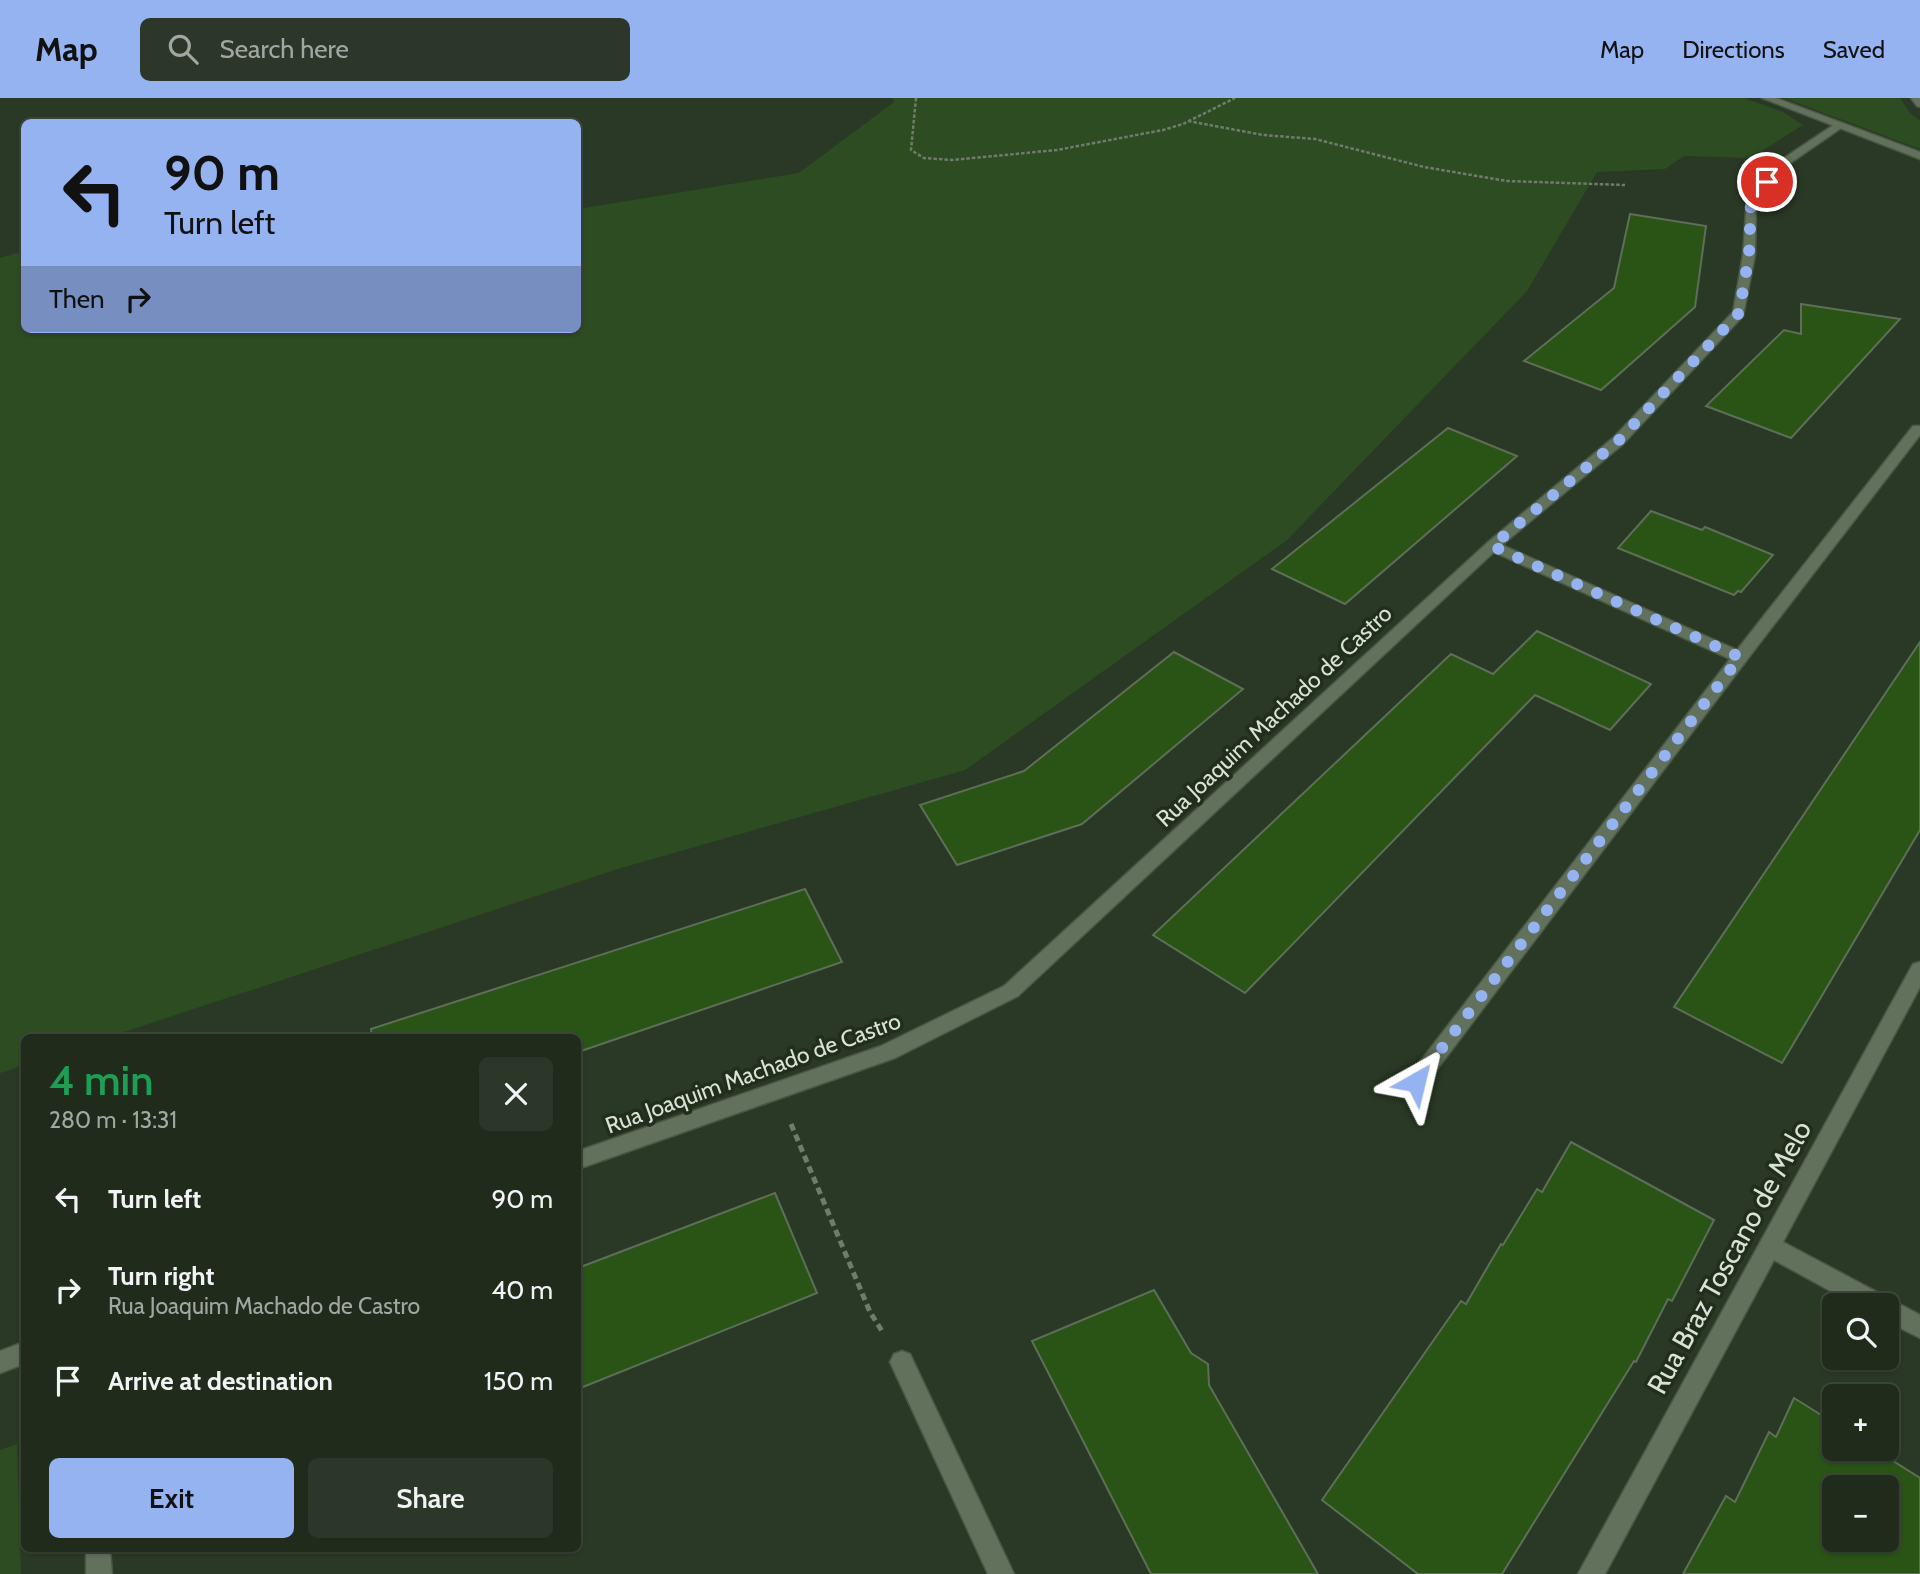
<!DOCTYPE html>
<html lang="en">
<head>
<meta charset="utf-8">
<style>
  body { margin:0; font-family:Cabin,sans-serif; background:#2d3729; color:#f1f3f6; height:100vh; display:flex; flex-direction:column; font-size:26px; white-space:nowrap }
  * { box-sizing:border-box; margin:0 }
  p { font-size:23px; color:#a2a7a3 }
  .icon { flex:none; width:38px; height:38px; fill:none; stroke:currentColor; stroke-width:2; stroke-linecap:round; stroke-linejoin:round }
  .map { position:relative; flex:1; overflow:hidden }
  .sheet { position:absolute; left:21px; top:936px; width:560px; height:518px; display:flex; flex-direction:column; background:#202b1c; border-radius:10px; box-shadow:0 2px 5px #0004,0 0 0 2px #3d473b }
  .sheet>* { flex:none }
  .banner { position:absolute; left:21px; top:21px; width:560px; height:214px; border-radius:10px; box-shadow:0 2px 5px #0004,0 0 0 2px #3d473b; background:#95b2f1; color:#111; overflow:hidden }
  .fabs { position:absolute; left:1822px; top:1195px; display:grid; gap:14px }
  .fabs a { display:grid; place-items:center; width:77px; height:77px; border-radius:10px; background:#202b1c; box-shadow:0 2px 5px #0004,0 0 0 2px #3d473b; font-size:35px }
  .pin { position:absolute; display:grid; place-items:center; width:60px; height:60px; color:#fff; margin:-30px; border:4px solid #fff; border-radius:50%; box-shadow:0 2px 7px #0007 }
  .me { position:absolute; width:77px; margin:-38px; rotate:37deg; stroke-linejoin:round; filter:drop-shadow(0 0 5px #0008) }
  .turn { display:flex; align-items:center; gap:24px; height:147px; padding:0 28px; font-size:32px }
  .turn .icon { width:91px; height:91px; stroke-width:2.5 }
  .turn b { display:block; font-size:49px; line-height:60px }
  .then { display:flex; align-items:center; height:66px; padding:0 28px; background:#0003; gap:14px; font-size:26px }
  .round { display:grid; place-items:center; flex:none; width:74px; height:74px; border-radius:10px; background:#2d3729 }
  .overview { display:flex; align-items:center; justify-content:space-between; height:119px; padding:0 28px }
  h1 { font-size:42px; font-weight:600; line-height:52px; color:#1e9e55 }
  .button { display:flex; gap:14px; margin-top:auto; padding:14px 28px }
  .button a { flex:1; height:80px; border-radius:10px; background:#95b2f1; color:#111; font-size:28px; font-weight:600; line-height:80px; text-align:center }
  .button a+a { background:#2d3729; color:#f1f3f6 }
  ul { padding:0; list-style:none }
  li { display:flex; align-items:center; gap:21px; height:91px; padding:0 28px }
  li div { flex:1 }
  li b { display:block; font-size:26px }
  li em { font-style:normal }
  header { display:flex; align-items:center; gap:42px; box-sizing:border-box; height:98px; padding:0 35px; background:#95b2f1; color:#111 }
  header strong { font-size:33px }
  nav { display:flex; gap:38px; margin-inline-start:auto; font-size:24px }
  .search { width:490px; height:63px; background:#2d3729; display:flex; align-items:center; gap:18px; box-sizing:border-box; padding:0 24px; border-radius:10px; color:#a2a7a3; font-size:26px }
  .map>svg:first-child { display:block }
  .green { fill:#2e4c22 }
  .building { fill:#2a5316; stroke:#5e6e58; stroke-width:2; fill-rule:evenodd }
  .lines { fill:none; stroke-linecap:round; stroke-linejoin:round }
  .street-casing { stroke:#4a5645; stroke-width:3 }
  .secondary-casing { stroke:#4a5645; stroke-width:3 }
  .path-far1 { stroke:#6f7c6b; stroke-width:2.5; stroke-dasharray:3.5 2; stroke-linecap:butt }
  .path { stroke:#6f7c6b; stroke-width:5; stroke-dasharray:7 4.5; stroke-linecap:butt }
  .street { fill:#61715b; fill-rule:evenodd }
  .secondary { fill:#61715b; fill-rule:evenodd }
  .route { stroke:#95b2f1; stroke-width:12; stroke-dasharray:0 21.6 }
  .labels { text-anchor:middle; stroke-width:7; stroke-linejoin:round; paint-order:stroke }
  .street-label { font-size:23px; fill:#d9e2d6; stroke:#202e1b }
  .near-street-label { font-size:28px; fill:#d9e2d6; stroke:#202e1b }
</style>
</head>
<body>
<header>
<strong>Map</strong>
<div class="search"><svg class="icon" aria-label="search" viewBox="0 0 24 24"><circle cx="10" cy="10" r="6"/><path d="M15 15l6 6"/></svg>Search here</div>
<nav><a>Map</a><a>Directions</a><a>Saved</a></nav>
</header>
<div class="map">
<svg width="1920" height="1476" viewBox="0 0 1920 1476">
  <rect width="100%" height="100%" fill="#2a3925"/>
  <path class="green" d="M892 0H1744L1783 14 1803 27 1751 60 1684 58 1665 71 1597 74 1527 193 1287 442 965 672 621 770 106 940H24V967L0 975V160L24 153V231H578V111L799 75 894 4Z
    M1784 0H1900L1909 14 1920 23V51Z
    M17 1346 21 1476H0V1352Z"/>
  <path class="building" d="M1630 116 1706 128 1695 209 1601 292 1524 263 1614 190Z
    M1801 206 1900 221 1791 340 1706 308 1784 232 1801 236Z
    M1448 330 1517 358 1345 506 1272 471Z
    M1651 413 1702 432 1705 429 1773 457 1741 494 1738 493 1734 497 1618 450Z
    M1537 533 1651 586 1610 632 1535 597 1245 895 1153 837 1451 556 1493 576Z
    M1920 544V732L1782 965 1674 909Z
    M1174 554 1243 591 1082 726 957 767 920 707 1024 673Z
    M805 791 842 864 578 954V940H372L371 931Z
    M1571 1044 1714 1122 1672 1203 1668 1201 1636 1264 1634 1263 1502 1476H1418L1322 1402 1461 1203 1466 1206 1501 1146 1503 1147 1537 1091 1542 1094Z
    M775 1095 817 1195 578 1291V1170Z
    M1154 1192 1191 1255 1208 1266 1209 1287 1318 1476H1151L1032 1243Z
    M1794 1300 1834 1325V1351H1874L1920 1380V1476H1683L1726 1398 1735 1404 1769 1334 1776 1339ZM1834 1390H1886V1442H1834Z"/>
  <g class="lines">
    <defs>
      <path id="street" d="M1911 0H1920V9L1917 8Z
        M1835 26 1844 28 1786 68 1756 102 1755 157 1743 218 1623 346 1502 447 1737 552 1913 328H1920V337L1746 563 1423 990 1416 992 1409 990 1406 984 1409 978 1730 561 1494 454 1018 898 895 960 578 1071V1053L881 948 1004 888 1487 445 1613 340 1733 214 1743 157 1747 100 1778 64Z
        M1920 864V889L1783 1144 1920 1217V1240L1886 1223V1208H1858L1774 1162 1605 1476H1578L1913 866Z
        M24 1244V1266L0 1275V1253Z
        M902 1253 910 1256 1014 1476H988L890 1264 894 1256Z
        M86 1451H110L112 1476H86Z"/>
      <path id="secondary" d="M1762 0H1776L1920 54V61Z"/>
    </defs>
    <use href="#street" class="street-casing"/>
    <use href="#secondary" class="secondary-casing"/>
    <path class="path-far1" d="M916 0 911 52 924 60 952 62 1057 52 1163 32 1183 26 1235 0
      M1188 23 1263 37 1315 41 1424 69 1507 83 1625 87"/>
    <path class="path" d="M791 1026 870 1214 882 1233"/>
    <use href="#street" class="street"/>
    <use href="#secondary" class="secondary"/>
  </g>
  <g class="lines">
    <path class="route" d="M1416 984 1740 559 1492 448 1618 343 1739 215 1749 157 1751 102 1767 84"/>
  </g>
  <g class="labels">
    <g class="street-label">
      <text transform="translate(1274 618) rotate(-43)" y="8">Rua Joaquim Machado de Castro</text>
      <text transform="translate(753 975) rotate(-20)" y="8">Rua Joaquim Machado de Castro</text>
    </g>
    <g class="near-street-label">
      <text transform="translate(1729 1159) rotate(-61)" y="10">Rua Braz Toscano de Melo</text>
    </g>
  </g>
</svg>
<div class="fabs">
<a><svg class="icon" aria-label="search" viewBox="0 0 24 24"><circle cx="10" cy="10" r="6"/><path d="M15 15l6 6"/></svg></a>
<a>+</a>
<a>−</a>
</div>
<div class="pin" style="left:1767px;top:84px;background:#d93025"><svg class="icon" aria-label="arrive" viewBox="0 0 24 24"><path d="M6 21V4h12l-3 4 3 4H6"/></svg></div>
<svg class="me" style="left:1416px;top:984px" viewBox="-20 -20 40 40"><path d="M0-17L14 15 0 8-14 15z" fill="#95b2f1" stroke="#fff" stroke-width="4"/></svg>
<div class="banner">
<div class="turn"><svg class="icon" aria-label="left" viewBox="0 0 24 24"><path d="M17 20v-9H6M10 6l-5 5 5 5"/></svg><div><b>90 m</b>Turn left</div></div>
<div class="then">Then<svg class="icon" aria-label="right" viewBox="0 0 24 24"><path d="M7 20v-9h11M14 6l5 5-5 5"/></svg></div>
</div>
<section class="sheet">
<div class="overview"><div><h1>4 min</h1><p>280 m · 13:31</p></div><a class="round"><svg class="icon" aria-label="close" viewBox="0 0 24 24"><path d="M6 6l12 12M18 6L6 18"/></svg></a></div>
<ul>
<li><svg class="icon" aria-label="left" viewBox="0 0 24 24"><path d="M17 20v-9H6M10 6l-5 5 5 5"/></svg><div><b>Turn left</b></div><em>90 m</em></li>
<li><svg class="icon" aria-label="right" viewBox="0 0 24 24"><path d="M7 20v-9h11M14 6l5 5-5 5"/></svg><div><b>Turn right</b><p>Rua Joaquim Machado de Castro</p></div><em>40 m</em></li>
<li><svg class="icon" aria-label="arrive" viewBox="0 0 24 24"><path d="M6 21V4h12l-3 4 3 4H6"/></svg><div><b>Arrive at destination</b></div><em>150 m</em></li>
</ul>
<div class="button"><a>Exit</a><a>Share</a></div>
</section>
</div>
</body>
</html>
